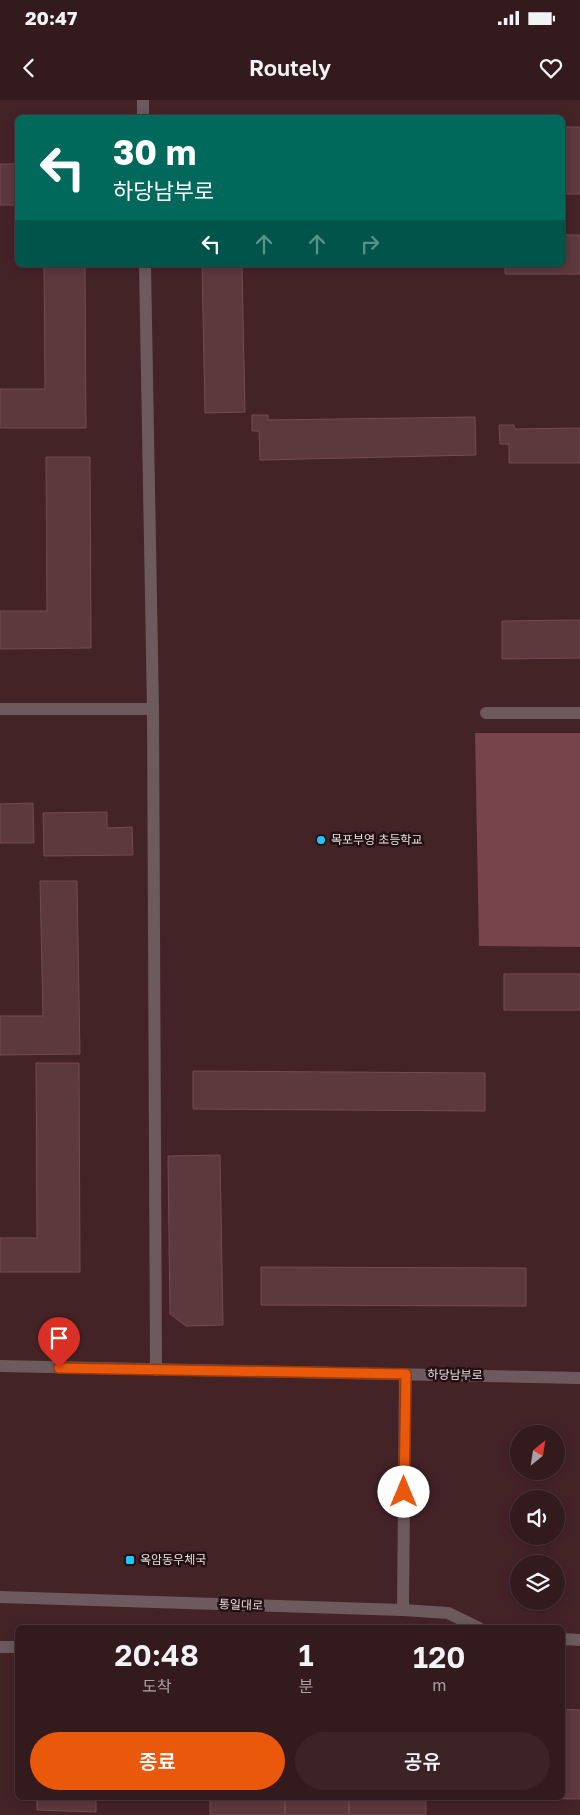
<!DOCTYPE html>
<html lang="ko">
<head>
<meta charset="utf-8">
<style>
  body { margin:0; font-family:"Golos Text","Noto Sans KR",sans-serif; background:#3b2326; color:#f1f3f6; height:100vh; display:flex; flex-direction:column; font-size:19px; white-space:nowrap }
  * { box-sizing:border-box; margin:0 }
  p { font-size:16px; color:#a9a1a4 }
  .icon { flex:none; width:28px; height:28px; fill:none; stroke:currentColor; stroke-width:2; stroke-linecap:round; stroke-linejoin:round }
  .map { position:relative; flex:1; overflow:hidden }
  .details { position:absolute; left:15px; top:1525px; width:550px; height:175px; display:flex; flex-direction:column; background:#331a1d; border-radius:8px; box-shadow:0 2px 12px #0003,0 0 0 1px #4e383b }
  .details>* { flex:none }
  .top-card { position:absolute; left:15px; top:15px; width:550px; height:152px; border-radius:8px; box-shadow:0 2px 12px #0003,0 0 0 1px #4e383b; background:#00695c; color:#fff; overflow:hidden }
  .needle { width:32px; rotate:30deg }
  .fabs { position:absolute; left:510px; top:1325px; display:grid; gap:10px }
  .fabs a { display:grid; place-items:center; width:55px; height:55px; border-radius:50%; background:#331a1d; box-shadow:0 2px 12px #0003,0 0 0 1px #4e383b; font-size:25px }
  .pin { position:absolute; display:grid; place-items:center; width:42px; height:42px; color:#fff; margin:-51px -21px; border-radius:50% 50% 50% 0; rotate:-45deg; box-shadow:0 0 5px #0007 }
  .pin .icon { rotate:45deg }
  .me { position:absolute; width:55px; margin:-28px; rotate:0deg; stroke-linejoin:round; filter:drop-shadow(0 0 4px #0008) }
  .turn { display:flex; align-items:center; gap:18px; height:105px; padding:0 15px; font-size:22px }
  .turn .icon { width:65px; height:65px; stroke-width:2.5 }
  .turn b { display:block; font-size:35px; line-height:42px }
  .lanes { display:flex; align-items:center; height:48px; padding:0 15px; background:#0003; justify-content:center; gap:25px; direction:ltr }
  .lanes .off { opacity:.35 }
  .eta { display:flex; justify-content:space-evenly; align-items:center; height:85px; text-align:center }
  .eta b { font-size:30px; font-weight:600; line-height:35px }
  .cta { display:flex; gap:10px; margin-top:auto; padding:10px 15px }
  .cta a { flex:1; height:58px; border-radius:30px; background:#ea580c; color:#fff; font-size:20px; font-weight:600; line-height:58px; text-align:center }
  .cta a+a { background:#3b2326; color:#f1f3f6 }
  .status { display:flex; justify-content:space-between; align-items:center; height:35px; padding:0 25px; background:#331a1d; direction:ltr }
  .status svg { height:14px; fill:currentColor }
  header { display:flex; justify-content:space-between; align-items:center; height:65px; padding:0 15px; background:#331a1d; font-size:22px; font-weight:600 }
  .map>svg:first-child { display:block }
  .green { fill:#76444a }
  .building { fill:#5c393d; stroke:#714c50 }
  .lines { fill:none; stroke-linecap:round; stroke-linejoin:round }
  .pedestrian { stroke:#6c5a5c; stroke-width:12 }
  .minor { stroke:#6c5a5c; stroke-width:12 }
  .tertiary { stroke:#6c5a5c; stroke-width:12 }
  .route-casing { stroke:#983908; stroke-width:12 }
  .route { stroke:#ea580c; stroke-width:9 }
  .poi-dot { fill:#1cc9fc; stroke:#201213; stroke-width:2 }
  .labels { text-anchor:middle; stroke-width:5; stroke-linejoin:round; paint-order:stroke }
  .poi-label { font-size:12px; fill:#f0d9db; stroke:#201213; text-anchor:start }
  .street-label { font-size:12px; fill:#f0d9db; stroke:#201213 }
</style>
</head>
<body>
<div class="status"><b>20:47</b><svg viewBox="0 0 49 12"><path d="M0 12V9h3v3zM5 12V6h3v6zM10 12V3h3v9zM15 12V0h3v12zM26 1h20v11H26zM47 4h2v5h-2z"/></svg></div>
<header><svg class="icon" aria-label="back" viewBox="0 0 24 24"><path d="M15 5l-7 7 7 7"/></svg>Routely<svg class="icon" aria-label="heart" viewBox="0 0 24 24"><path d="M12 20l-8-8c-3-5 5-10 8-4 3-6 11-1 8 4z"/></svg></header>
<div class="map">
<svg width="580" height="1715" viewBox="0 0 580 1715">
  <rect width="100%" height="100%" fill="#442327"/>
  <path class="green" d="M475 633H580V847L479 846Z"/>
  <path class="building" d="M562 27H580V94H562Z
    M0 64H18V105H0Z
    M562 135H580V174H505V165H562Z
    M44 165H85L86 328H0V289H45Z
    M202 165H242L245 312 205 313Z
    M252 315H268V320L475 317 476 355 260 360 259 331H252Z
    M499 325H514L515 329 580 328V363H509V344H500Z
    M46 357H90L91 548 0 549V511H47Z
    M580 520V558L502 559V521Z
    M33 703 34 743H0V704Z
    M107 712V728L132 727 133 755 44 756 43 713Z
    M40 781H77L80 954 0 955V916H43Z
    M504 874H580V910H504Z
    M36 963H79L80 1172H0V1138H37Z
    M193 971 485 973V1011L193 1009Z
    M220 1055 223 1225 186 1226 170 1214 168 1056Z
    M261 1167 526 1168V1206L261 1205Z
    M562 1609 580 1610V1699L521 1698H562Z
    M37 1698H96V1712L37 1710Z
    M210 1698H285V1715H210Z
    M285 1698H349V1715H285Z
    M349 1698H426V1715H349Z"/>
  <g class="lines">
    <path class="pedestrian" d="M0 609H153L156 1270
      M486 613H580"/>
    <path class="minor" d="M143 0V18
      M145 165 153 609
      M0 1266 580 1278
      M403 1510 405 1274"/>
    <path class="tertiary" d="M0 1497 403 1510 448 1513 479 1528
      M562 1539 580 1540
      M0 1547H18"/>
  </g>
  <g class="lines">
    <defs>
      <path id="route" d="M59 1268 406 1274 404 1392"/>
    </defs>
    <use href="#route" class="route-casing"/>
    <use href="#route" class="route"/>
  </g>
  <g class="poi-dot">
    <circle cx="321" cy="740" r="5"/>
    <rect x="125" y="1455" width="10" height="10" rx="2.5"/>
  </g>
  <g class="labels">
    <g class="poi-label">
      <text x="331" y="744">목포부영 초등학교</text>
      <text x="140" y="1464">옥암동우체국</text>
    </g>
    <g class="street-label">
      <text transform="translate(455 1275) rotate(1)" y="4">하당남부로</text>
      <text transform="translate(241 1505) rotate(2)" y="4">통일대로</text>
    </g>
  </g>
</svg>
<div class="fabs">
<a><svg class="needle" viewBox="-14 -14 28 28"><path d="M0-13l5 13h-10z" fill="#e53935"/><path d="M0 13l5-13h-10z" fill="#a9a1a4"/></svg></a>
<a><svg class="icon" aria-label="sound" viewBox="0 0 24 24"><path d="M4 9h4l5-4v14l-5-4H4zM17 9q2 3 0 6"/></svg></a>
<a><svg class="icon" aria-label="layers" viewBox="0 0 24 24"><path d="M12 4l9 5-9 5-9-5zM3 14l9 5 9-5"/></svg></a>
</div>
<div class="pin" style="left:59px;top:1268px;background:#d93025"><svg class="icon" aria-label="arrive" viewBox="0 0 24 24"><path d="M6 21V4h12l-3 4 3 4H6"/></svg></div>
<svg class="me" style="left:404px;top:1392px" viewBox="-20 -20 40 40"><circle r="19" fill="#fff"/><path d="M0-13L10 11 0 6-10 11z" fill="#ea580c"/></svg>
<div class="top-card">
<div class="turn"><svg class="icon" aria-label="left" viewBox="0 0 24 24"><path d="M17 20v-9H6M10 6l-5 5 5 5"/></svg><div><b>30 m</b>하당남부로</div></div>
<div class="lanes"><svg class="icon" aria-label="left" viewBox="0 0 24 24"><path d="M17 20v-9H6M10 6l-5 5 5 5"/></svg><svg class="icon off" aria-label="ahead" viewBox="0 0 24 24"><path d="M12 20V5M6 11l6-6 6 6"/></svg><svg class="icon off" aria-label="ahead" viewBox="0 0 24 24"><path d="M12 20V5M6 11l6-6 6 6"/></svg><svg class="icon off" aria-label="right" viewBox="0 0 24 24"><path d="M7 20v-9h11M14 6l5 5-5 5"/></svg></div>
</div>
<section class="details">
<div class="eta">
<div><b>20:48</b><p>도착</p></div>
<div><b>1</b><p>분</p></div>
<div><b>120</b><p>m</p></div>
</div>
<div class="cta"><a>종료</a><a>공유</a></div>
</section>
</div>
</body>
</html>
